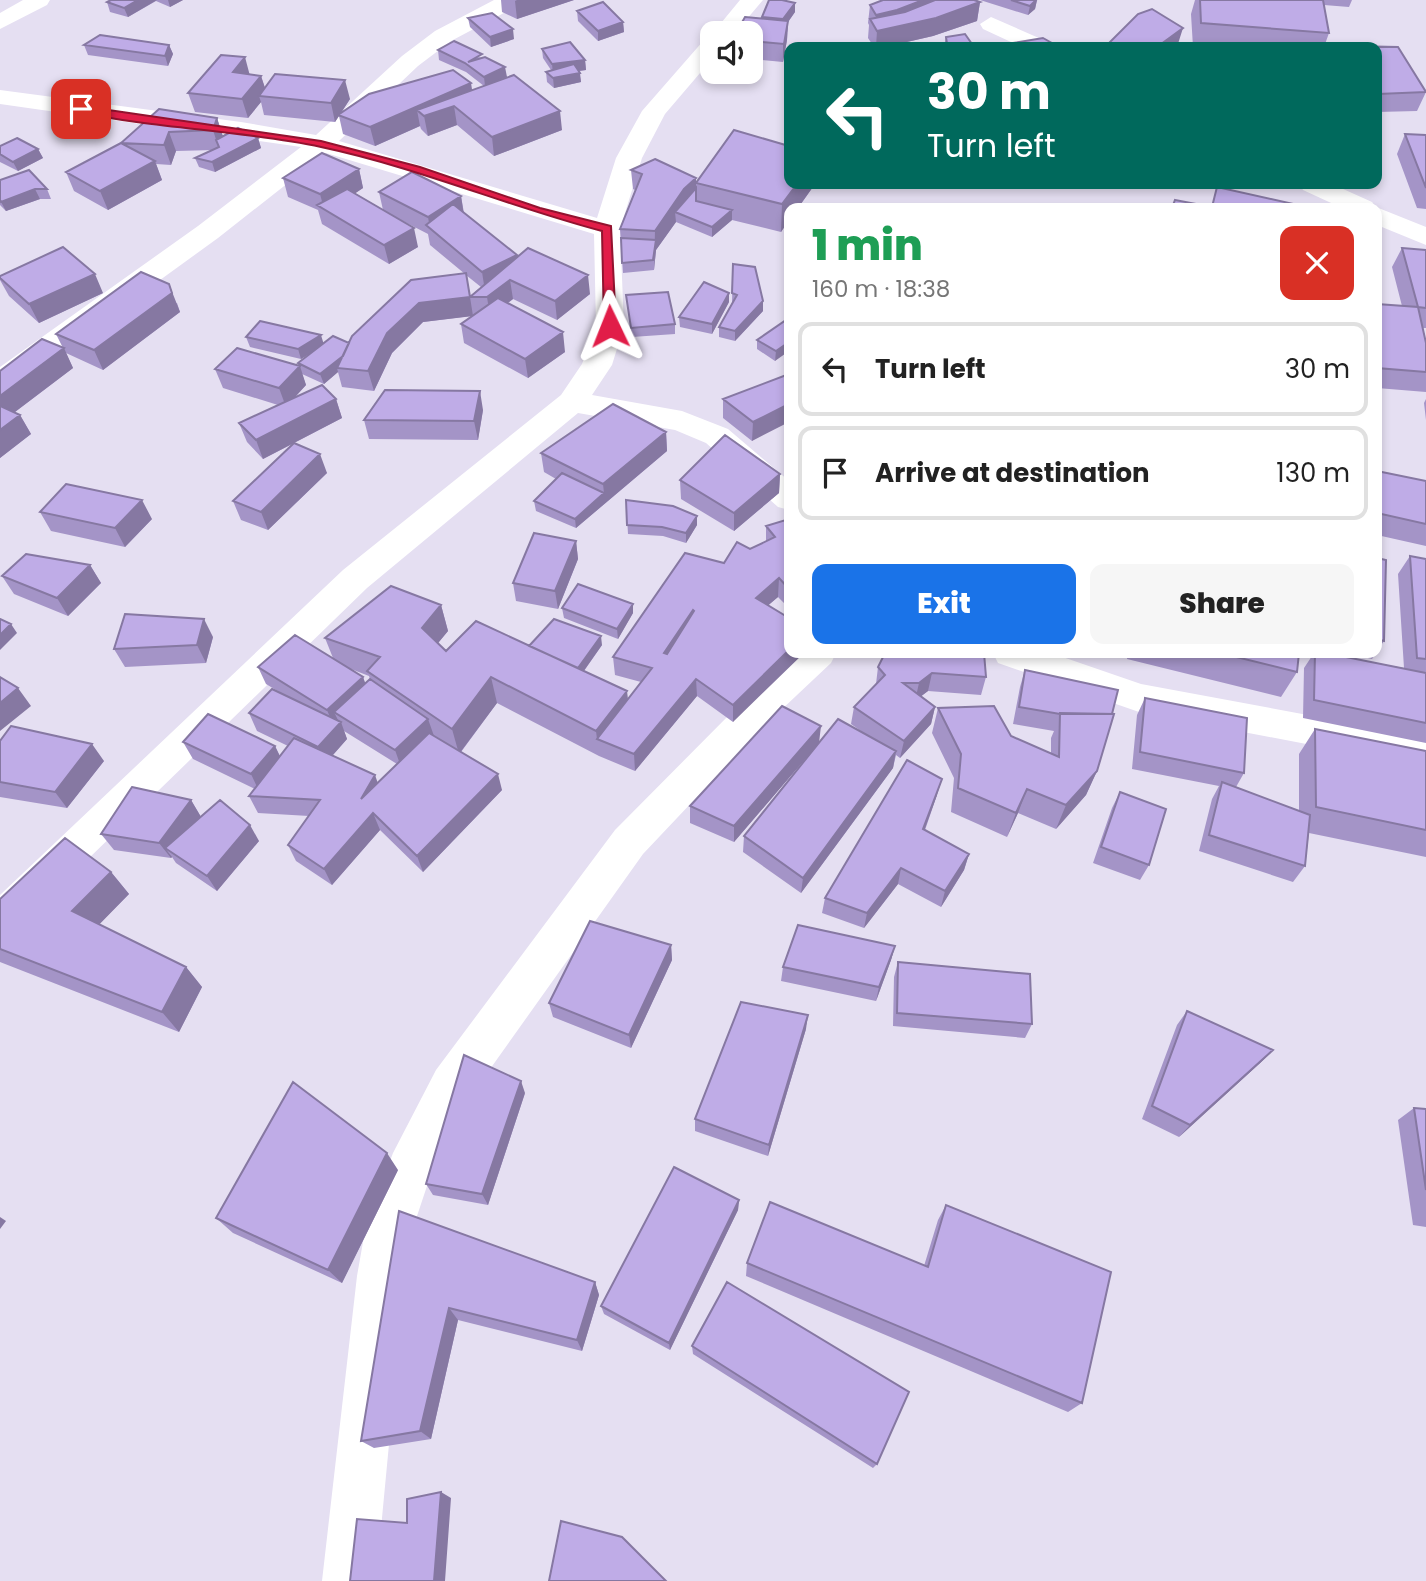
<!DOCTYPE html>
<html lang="en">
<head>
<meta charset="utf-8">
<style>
  body { margin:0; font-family:Poppins,sans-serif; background:#f6f6f6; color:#222; height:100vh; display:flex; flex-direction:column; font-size:26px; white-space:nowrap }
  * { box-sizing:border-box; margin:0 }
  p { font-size:23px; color:#767676 }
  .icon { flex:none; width:38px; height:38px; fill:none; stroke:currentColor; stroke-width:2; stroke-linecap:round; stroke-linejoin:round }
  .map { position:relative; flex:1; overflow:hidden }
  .details { position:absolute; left:784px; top:203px; width:598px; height:455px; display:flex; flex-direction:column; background:#fff; border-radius:14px; box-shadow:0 4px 10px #0003 }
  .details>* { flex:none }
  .banner { position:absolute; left:784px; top:42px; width:598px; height:147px; border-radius:14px; box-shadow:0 4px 10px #0003; background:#00695c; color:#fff; overflow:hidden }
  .buttons { position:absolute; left:700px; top:21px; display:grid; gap:14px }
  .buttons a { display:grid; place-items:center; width:63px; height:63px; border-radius:14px; background:#fff; box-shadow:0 4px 10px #0003; font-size:35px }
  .pin { position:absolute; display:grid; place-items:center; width:60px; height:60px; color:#fff; margin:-30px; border-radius:14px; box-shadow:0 4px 10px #0006 }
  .me { position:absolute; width:77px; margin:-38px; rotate:358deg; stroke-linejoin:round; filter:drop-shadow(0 0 5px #0008) }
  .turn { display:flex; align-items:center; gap:24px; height:147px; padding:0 28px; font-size:32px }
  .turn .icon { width:91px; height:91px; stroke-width:2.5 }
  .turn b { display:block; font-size:49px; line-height:60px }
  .round { display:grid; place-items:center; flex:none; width:74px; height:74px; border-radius:14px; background:#f6f6f6 }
  .head { display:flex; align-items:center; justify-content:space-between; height:119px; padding:0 28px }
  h1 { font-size:42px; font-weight:800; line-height:52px; color:#1e9e55 }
  .primary-button { display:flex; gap:14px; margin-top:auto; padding:14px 28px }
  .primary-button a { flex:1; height:80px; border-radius:14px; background:#1a73e8; color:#fff; font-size:28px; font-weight:800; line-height:80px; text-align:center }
  .primary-button a+a { background:#f6f6f6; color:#222 }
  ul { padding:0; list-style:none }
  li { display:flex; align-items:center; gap:21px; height:94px; margin:0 14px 10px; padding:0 14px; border:4px solid #e0e0e0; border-radius:14px }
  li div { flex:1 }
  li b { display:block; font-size:26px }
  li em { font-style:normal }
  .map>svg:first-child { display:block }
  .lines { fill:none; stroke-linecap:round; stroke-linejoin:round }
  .minor { fill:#fff; fill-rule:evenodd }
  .wall { fill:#a494c7; fill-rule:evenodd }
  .shaded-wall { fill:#8678a2 }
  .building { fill:#bface7; stroke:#8678a2; stroke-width:2; fill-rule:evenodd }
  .route { fill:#e11d48; stroke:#92132f; stroke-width:2 }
</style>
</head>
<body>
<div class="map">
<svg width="1426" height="1581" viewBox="0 0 1426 1581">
  <rect width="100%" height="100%" fill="#e5dff2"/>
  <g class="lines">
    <path class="minor" d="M23 0H50L47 5 0 29V13Z
      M494 0H522L519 5 451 41 418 66 339 141 597 218 616 158 642 111 704 40 712 38V59L665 114 642 158 620 229 624 326 612 365 592 395 682 411 728 429 789 481V510L778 507 706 443 675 430 578 413 367 588 87 860 15 935 0 940V895L343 570 561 395 582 364 596 326 594 234 326 153 218 238 11 388 0 391V367L198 226 301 147 0 104V90L241 122 316 135 402 56 435 31Z
      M740 0H763L735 33 712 34Z
      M991 17 1048 42 1052 47H1022L983 29 980 24Z
      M1299 184H1332L1372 202 1376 207 1426 227V245L1377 225V208H1342L1303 190Z
      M795 653H836L831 663 762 728 643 854 468 1100 430 1177 414 1225 405 1276 376 1581H322L357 1276 366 1225 393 1153 436 1070 615 830 736 708Z
      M993 653H1051L1141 684 1426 737V767L1139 712 998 663Z"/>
  </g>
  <path class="wall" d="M111 0H183L170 7 156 1 128 17 110 12 107 2Z
    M501 0H574L517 19 502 12Z
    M980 0H1037L1035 9 1028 15Z
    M1195 0H1352L1349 7 1324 5 1329 33 1324 47H1193L1191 14Z
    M980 2 977 21 933 36 885 47H874L868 38 869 25 868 23 870 5Z
    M577 11 623 22 624 32 598 41 578 21Z
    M795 12 788 22 787 40 783 62 751 59V33L762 19V17Z
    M468 18 514 39 491 47 470 27Z
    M946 37 972 47H944Z
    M84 45H169L173 54 168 66 88 55Z
    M1348 46 1398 47 1426 92 1417 111 1377 112V47H1348Z
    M542 49 585 60 586 70 579 71 581 82 554 88 547 82 546 72 551 70 543 58Z
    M438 50 483 58 507 77 499 80 562 130 494 156 457 125 428 136 421 129 420 126 375 146 343 134 339 116 335 122 264 115 261 102 248 118 195 112 188 93 250 74 261 76 265 88 350 99 341 113 472 90 484 86 466 72 439 60Z
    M217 118 223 136 258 138 261 148 215 172 199 167 195 158 214 150 176 151 171 165 156 164 162 180 108 210 74 191 66 172 121 143Z
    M1405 134 1426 135V209L1417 208 1397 154Z
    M0 146 38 149 43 158 18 171 0 162Z
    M359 169 363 188 355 193 383 210 379 192 461 196 464 213 517 255V258L590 294 557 320 513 299 508 303 565 352 528 378 464 343 461 324 471 316 423 322 392 353 374 391 342 387 338 372 324 384 302 374 306 385 295 397 336 399 342 418 294 443 327 473 268 530 241 520 233 501 294 443 263 459 247 442 239 423 278 405 223 388 215 369 299 366 298 363 313 351 301 359 250 347 246 337 323 344 349 343 465 274 430 245 428 234 399 219 418 247 389 264 322 224 318 210 288 197 283 178ZM466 275 481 287 470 296Z
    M631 170 696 178V182L815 184 798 208H789V220L781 232 732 220 712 237 676 222 656 250 654 270 623 273 620 229 635 190 633 189Z
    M0 180 47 189 51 199H40L6 211 0 205Z
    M1402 248 1426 250V328H1423L1426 343V392L1377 388V304L1402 306 1392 267Z
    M733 264 763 311 735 341 719 337V327L732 303Z
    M0 276 103 293 39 323 9 296 0 280Z
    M626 295 675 324V334L632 337Z
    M729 302 712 334 680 327 679 317Z
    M177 303 180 312 103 370 66 353 73 368 15 412 20 415 31 434 0 458V371L63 348 56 334Z
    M789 318 775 361 757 349V340Z
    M789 374 752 441 723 418V399Z
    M1426 399V420L1424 403Z
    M483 410 478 440 369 439 364 420Z
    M666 432 667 451 576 528 536 511 534 501 556 479 544 472 541 453Z
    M1377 471 1426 481V546L1377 535Z
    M780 474 779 493 734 531 681 499 680 480Z
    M626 500 697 516V525L686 543 663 536 628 534Z
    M40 512 152 519 125 547 51 531Z
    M789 519V608L778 597 768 605 733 722 697 696 635 771 599 756 497 703 461 752 502 790 423 872 380 830 332 885 296 861 288 845 309 816 258 813 249 796 255 789 193 759 183 742 275 746 280 756 288 746 257 731 249 713 281 693 266 684 258 667 333 658 325 638 441 605 448 631 438 643 446 651 529 646 602 645 584 671 628 699 641 682 615 675 613 657 724 563 766 542V526ZM351 669 369 676 370 679 365 683 363 677ZM344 731 397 764 378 783 332 756 347 739Z
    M576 541 578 559 558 609 516 601 513 583Z
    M1410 556 1426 559V743L1303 718 1304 668 1314 653 1404 668 1398 574Z
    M1377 558 1384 641 1377 651Z
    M90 565 101 583 68 616 14 594 2 576Z
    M562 608 633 613 618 639 564 618Z
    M213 637 206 663 125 667 114 649Z
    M1128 653H1299L1297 672 1281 697 1127 659Z
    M1346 653H1376L1372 659Z
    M878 667 986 677 981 695 928 691 921 696 935 707 931 724 900 758 896 755 893 768 801 893 743 852 744 836 811 752 734 842 690 823V806L819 742 868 736 851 724 854 707 876 684Z
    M1025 670 1118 690 1097 771 1086 795 1056 829 1018 813 1007 837 951 812 954 778 932 733 938 708 1051 753V738L1054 731 1013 724 1020 687Z
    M1145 698 1244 773 1236 787 1299 811V754L1315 729 1426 751V857L1309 833 1305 866 1293 882 1199 851 1212 799 1219 786 1132 769 1137 715Z
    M0 741 104 761 67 808 0 797Z
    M1120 792 1149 865 1140 880 1093 863 1112 808Z
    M937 795 925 830 969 854 964 870 941 907 898 884 864 928 822 913 825 898Z
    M191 800 201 817 259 841 217 891 176 863 172 857 171 858 114 850 101 834Z
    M111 872 129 894 99 924 186 967 202 987 179 1032 0 962V899Z
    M671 945 672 960 631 1048 553 1017 549 1003Z
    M895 946 891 960 876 1001 781 981 783 967Z
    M898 962 1032 1024 1025 1038 893 1026 894 977Z
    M1187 1011 1273 1050 1260 1063 1179 1137 1142 1119 1177 1025Z
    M806 1029 768 1156 695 1131V1119Z
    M525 1093 488 1205 433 1195 426 1184Z
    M1414 1108 1426 1109V1227L1413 1225 1398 1120Z
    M398 1170 342 1283 233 1233 216 1218Z
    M739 1200 738 1210 670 1350 604 1314 601 1306Z
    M946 1205 1082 1403 1068 1412 746 1276 747 1263 924 1266 938 1220Z
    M399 1211 595 1282 599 1295 582 1351 458 1320 431 1439 374 1448 361 1441Z
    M692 1346 877 1464 873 1468 693 1354Z"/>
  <path class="shaded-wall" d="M138 0H157L128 17 124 8Z
    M168 0H183L170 7Z
    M517 0H574L517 19 515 1Z
    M923 0H950L980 2 977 21 933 36 885 47H876L877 31 875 27 876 15Z
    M1037 0 1035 9 1028 15 1030 6Z
    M795 3V12L788 22 787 40 783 62V19Z
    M623 22 624 32 598 41V31Z
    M1183 28 1177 47H1157Z
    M513 29 514 39 491 47 490 37Z
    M972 44V47H957Z
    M169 45 173 54 168 66 165 56Z
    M245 57 250 76 233 72Z
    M585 60 586 70 553 74 552 64Z
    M505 67 507 77 485 86 484 77Z
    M580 73 581 82 554 88 553 78Z
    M261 76 267 94 259 96 261 102 248 118 242 99Z
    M345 80 350 99 335 122 331 103Z
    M471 83 474 102 454 106 457 125 428 136 424 116 417 110 420 126 375 146 370 127Z
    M560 111 562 130 494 156 492 137Z
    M217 118 223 137 219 149 213 130Z
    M169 132 176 151 171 165 164 145Z
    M258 138 261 148 215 172 212 162Z
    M38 149 43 158 18 171 13 162Z
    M155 161 162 180 108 210 100 191Z
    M359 169 363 188 328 212 324 209 320 194Z
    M696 178V198L675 212 676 222 656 250 654 270 655 231 684 189Z
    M797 184H815L798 208H789V220L781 232 782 204Z
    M35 189 40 199 6 211 1 202Z
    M461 196 464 216 430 229 428 217Z
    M732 210V220L712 237V227Z
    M414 228 418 247 389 264 384 245Z
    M517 255 520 275 485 291 482 272Z
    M95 274 103 293 39 323 29 304Z
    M588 275 590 294 557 320 555 301Z
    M510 280 513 299 490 316 487 297Z
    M169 284 180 312 103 370 94 350Z
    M729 293V302L712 334V324Z
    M470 297 473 316 423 322 392 353 374 391 368 371 387 333 419 303Z
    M763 301V311L735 341V331Z
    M563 332 565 352 528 378 525 359Z
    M321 335 324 345 301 359 298 349Z
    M789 342V351L775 361 776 351Z
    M355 346 337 368 338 372 324 384 320 374Z
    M64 348 73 368 3 421 0 416V396Z
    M300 366 306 385 286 407 279 388Z
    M480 391 483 410 478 440 474 421Z
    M336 399 342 418 263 459 256 440Z
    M789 404V422L752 441 753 422Z
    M20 415 31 434 0 458V430Z
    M666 432 667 451 576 528 575 519 604 493 603 484Z
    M320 454 327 473 268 530 261 512Z
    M780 474 779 493 734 531V513Z
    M142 500 152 519 125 547 115 528Z
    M697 516V525L686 543V533Z
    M576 541 578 559 558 609 555 591Z
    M90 565 101 583 68 616 57 598Z
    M779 578 778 597 756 616V598Z
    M633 604V613L618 639 617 629Z
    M441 605 448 631 429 654 422 628Z
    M693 610V628L665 671 664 653Z
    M204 619 213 637 206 663 197 645Z
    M11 624 17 633 0 650V635Z
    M601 636 602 645 578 679 576 670Z
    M789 650V653H804L733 722V705Z
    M932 673 928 691 915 701 919 683Z
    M363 677 369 694 334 712 339 722 334 727 327 710Z
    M491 677 497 703 459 754 452 729Z
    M696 679 697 696 635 771 634 754Z
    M18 688 31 706 0 731V703Z
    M627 691 630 716 597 739 596 731Z
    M935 707 931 724 900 758 904 741Z
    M428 719 434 736 401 767 395 750Z
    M341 722 347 739 325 764 318 747Z
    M821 726 819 743 734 842V826Z
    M92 744 104 761 67 808 55 792Z
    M275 746 283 763 259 791 251 774Z
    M896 751 893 768 801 893 803 878Z
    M1097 771 1086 795 1056 829 1066 805Z
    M498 774 502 790 423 872 417 856Z
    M375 775 381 792 361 799Z
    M942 779 937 795 919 845 923 829Z
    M1027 789 1018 813 1007 837 1016 813Z
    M191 800 201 817 165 848 172 857 171 858 159 843Z
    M373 813 380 830 332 885 324 869Z
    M250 825 259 841 217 891 207 876Z
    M969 854 964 870 941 907 945 891Z
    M901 868 898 884 864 928 867 913Z
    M111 872 129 894 91 933 72 911Z
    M671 945 672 960 631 1048 629 1035Z
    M895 946 891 960 876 1001 879 987Z
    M186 967 202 987 179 1032 162 1012Z
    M808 1015 806 1029 768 1156 769 1145Z
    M1273 1050 1260 1063 1179 1137 1190 1125Z
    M521 1081 525 1093 488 1205 482 1194Z
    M387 1153 398 1170 342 1283 328 1270Z
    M739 1200 738 1210 670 1350 669 1343Z
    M0 1217 6 1221 0 1229Z
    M595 1282 599 1295 582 1351 577 1340Z
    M449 1308 458 1320 431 1439 420 1431Z
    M441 1492 451 1498 445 1581H434Z"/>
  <path class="building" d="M111 0H138L124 8 107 2Z
    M769 0H782L795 3 783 19 762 17Z
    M883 0H923L897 10 876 15 870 5Z
    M935 0H974L980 2 936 18 877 31 870 19 905 12Z
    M1011 0H1036L1030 6Z
    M1200 0H1323L1329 33 1201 23Z
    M603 2 623 22 598 31 577 11Z
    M1152 9 1183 28 1157 47H1105L1138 14Z
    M492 13 513 29 490 37 468 18Z
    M745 17 788 21 784 44 751 41V33H736Z
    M965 34 972 44 957 47 947 44 946 37Z
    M100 35 169 45 165 56 84 45Z
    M1043 38 1059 47H1016L1013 43Z
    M454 41 482 54 468 62 485 57 505 67 484 77 465 63 438 50Z
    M570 42 585 60 552 64 542 49Z
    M1348 46 1398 47 1426 92 1378 94 1377 92V47H1349Z
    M221 55 245 57 233 72 261 76 242 99 188 93Z
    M574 64 580 73 553 78 546 72Z
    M453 70 471 83 370 127 338 115 369 94Z
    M275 74 345 80 331 103 259 96Z
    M514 75 560 111 492 137 454 106 424 116 417 110Z
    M159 109 217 118 213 130 169 132 164 145 121 143Z
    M238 128 258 138 212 162 195 158 219 147 216 140Z
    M734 130 789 146V184H797L782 204 696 183Z
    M1405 134 1426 135V188Z
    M17 138 38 149 13 162 0 154V146Z
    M121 143 155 161 100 191 66 172Z
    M322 153 359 169 320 194 283 178Z
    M655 159 696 178 684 189 655 231 620 229 642 174 631 170Z
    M29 170 47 189H35L1 202 0 200V180Z
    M412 172 461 196 428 217 379 192Z
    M1217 187 1311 208H1217L1212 207Z
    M696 188V201L732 210 712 227 675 212Z
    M347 189 414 228 384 245 317 205Z
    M1175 200 1217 208H1172Z
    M453 204 517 255 482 272 426 225Z
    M621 238 656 240 653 260 622 263Z
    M63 247 95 274 29 304 0 278V276Z
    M528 248 588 275 555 301 510 280 487 297H470Z
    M1402 248 1426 250V308L1418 307Z
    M733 264 755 267 763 301 735 331 719 327 737 295 732 293Z
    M141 272 169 284 172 293 94 350 56 334Z
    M466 273 470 297 419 303 387 333 368 371 337 368 352 336 411 280Z
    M704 282 729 293 712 324 679 317Z
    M668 292 675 324 631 328 626 295Z
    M498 298 563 332 525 359 461 324Z
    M1377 304 1418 307 1426 343V372L1377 368Z
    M789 318V342L776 351 757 340Z
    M260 321 321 335 298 349 246 337Z
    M333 336 349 343 343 356 320 374 298 363Z
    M42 339 64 348 0 396V371Z
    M237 348 300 366 279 388 215 369Z
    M789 374V404L753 422 723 399Z
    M322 385 336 399 256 440 239 423Z
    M385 390 480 391 474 421 364 420Z
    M613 404 666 432 603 484 541 453Z
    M0 406 20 415 0 430Z
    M725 435 780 474 734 513 680 480Z
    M294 443 320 454 261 512 233 501Z
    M1377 471 1426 481V524L1377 513Z
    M562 473 604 493 575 519 534 501Z
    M66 484 142 500 115 528 40 512Z
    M626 500 673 506 697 516 686 533 662 527 627 525Z
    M789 519V589L779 578 756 598 789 618V650L733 705 696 679 634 754 597 739 652 668 613 657 685 553 724 563 737 542 750 549 775 537 766 526ZM693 610 694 611 667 654 664 653Z
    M534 533 576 541 555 591 513 583Z
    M26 554 90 565 57 598 2 576Z
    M1410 556 1426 559V659L1417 658Z
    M1377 558 1386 560 1384 641 1377 639Z
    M578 584 633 604 617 629 562 608Z
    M391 586 441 605 422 628 446 651 476 621 627 691 596 731 491 677 452 729 367 671 380 657 325 638Z
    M125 614 204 619 197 645 114 649Z
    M0 619 11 624 0 635Z
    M554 619 601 636 578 668 529 646Z
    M295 635 363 677 327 710 258 667Z
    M885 653H984L986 677 932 673 919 683H903L935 707 904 741 854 707 885 675 878 667Z
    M1220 653H1299L1297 672Z
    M1315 653H1326L1426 673V723L1314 700Z
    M1025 670 1118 690 1112 714H1060L1019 707Z
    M0 677 18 688 0 703Z
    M370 679 428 719 395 750 334 712Z
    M272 689 341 722 318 747 249 713Z
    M1145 698 1247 718 1244 773 1140 752Z
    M782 706 821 726 734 826 690 806Z
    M994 706 1011 736 1059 757 1060 713 1114 714 1097 771 1066 805 1027 789 1016 813 958 788 961 754 938 708Z
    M208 714 275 746 251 774 183 742Z
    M838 719 896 751 803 878 744 836Z
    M11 726 92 744 55 792 0 782V741Z
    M1315 729 1426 751V830L1316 807Z
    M429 733 498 774 417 856 373 813 324 869 288 845 320 800 249 796 294 738 375 775 361 799Z
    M907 760 942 779 923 829 969 854 945 891 901 868 867 913 825 898Z
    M1222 782 1310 815 1305 866 1209 835Z
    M132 787 191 800 159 843 101 834Z
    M1120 792 1166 809 1149 865 1101 847Z
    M220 800 250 825 207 876 165 848Z
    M65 838 111 872 72 911 186 967 162 1012 0 949V899Z
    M590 921 671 945 629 1035 549 1003Z
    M798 925 895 946 879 987 783 967Z
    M898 962 1030 974 1032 1024 897 1013Z
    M741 1002 808 1015 769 1145 695 1119Z
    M1187 1011 1273 1050 1190 1125 1152 1106Z
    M464 1055 521 1081 482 1194 426 1184Z
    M293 1082 387 1153 328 1270 216 1218Z
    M1414 1108 1426 1109V1190Z
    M674 1167 739 1200 669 1343 601 1306Z
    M770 1202 928 1267 946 1205 1111 1272 1082 1403 747 1263Z
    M399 1211 595 1282 577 1340 449 1308 420 1431 361 1441Z
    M727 1282 909 1392 877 1464 692 1346Z
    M441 1492 434 1581H350L357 1519 407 1523V1499Z
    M561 1521 622 1537 666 1581H549Z"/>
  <path class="route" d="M81 106 321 141 420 167 540 208 611 226 616 326 610 329 604 326 602 231C507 206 416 167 321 147 241 130 157 129 78 112Z"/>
</svg>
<div class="buttons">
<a><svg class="icon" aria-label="sound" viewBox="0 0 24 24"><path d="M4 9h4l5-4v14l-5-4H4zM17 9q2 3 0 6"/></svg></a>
</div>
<div class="pin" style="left:81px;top:109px;background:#d93025"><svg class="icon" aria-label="arrive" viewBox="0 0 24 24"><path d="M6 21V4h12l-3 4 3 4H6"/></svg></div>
<svg class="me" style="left:610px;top:326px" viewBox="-20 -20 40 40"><path d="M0-17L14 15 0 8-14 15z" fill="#e11d48" stroke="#fff" stroke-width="4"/></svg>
<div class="banner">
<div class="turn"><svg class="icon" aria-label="left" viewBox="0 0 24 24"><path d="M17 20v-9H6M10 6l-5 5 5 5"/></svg><div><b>30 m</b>Turn left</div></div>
</div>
<section class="details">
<div class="head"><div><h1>1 min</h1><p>160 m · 18:38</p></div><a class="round" style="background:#d93025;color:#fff"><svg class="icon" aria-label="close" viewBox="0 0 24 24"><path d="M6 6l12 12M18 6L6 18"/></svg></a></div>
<ul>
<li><svg class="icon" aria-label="left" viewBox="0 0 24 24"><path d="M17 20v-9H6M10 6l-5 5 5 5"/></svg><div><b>Turn left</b></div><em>30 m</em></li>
<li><svg class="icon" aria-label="arrive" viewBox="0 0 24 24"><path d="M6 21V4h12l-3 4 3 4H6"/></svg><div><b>Arrive at destination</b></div><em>130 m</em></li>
</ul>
<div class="primary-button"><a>Exit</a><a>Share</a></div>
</section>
</div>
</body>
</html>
